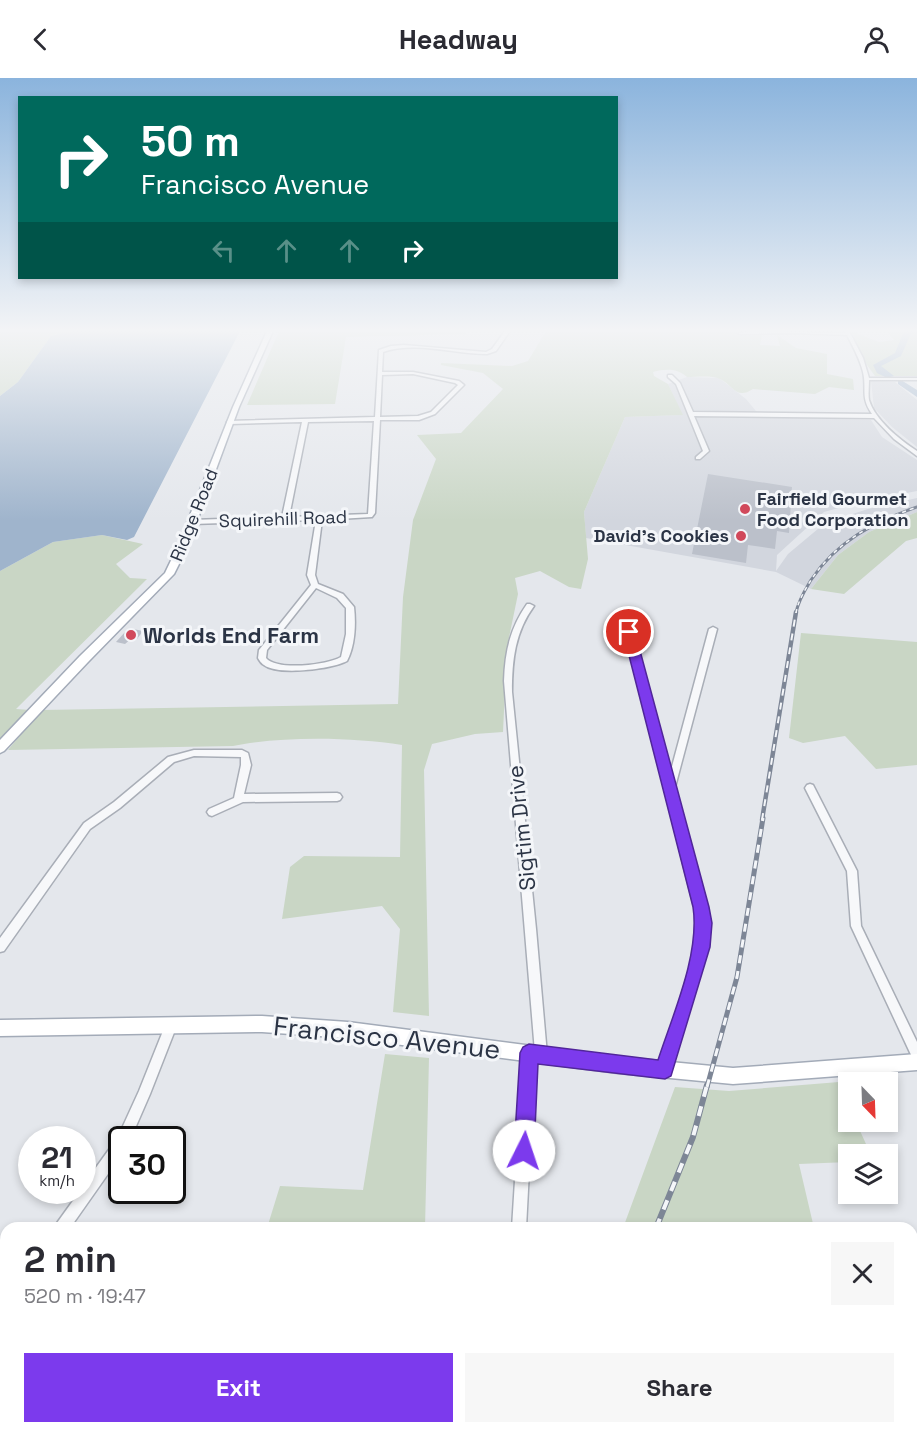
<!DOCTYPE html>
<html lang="en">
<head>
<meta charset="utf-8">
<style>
  body { margin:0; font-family:"Space Grotesk",sans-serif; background:#f7f7f7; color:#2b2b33; height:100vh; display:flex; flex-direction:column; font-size:22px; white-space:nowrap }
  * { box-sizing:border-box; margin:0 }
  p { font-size:20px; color:#7c7c81 }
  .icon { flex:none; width:33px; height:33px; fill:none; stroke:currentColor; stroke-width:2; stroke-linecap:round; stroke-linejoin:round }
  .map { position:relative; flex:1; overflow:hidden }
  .drawer { position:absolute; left:0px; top:1144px; width:918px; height:212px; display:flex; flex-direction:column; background:#fff; border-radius:18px 18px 0 0; box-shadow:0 3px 9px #0003 }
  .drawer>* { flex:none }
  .banner { position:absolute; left:18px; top:18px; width:600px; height:183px; border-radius:0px; box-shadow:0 3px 9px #0003; background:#00695c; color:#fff; overflow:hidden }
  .needle { width:39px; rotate:157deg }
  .tools { position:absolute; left:838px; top:994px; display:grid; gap:12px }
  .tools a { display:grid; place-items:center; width:60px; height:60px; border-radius:0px; background:#fff; box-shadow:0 3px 9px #0003; font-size:30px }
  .speed { position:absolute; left:18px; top:1048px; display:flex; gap:12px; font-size:30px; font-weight:700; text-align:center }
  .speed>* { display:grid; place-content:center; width:78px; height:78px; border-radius:50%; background:#fff; box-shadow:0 3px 9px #0003; line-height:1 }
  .speed small { font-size:15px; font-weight:400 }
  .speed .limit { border:3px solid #111; border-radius:9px; background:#fff; color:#111 }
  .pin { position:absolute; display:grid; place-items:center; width:51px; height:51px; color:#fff; margin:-26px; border:3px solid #fff; border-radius:50%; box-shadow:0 2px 6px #0007 }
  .me { position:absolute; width:66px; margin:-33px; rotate:4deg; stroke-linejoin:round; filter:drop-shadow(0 0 4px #0008) }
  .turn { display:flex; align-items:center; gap:21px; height:126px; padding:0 24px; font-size:27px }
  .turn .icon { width:78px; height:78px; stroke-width:2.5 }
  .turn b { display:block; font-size:42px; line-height:51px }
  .lanes { display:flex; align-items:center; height:57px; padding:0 24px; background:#0003; justify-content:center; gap:30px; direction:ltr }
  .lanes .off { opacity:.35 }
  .round { display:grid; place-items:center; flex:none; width:63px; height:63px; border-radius:0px; background:#f7f7f7 }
  .overview { display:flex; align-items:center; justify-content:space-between; height:102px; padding:0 24px }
  h1 { font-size:36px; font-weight:800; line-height:45px }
  .cta { display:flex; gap:12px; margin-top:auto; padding:12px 24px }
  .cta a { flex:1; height:69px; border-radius:0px; background:#7c3aed; color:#fff; font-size:24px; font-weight:800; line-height:69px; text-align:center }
  .cta a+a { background:#f7f7f7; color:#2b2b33 }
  header { display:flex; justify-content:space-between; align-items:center; height:78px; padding:0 24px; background:#fff; font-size:27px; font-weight:800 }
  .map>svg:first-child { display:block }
  .built { fill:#d2d6de }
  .green { fill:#c9d6c5 }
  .water { fill:#9fb4cc }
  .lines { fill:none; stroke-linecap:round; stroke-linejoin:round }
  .river { fill:#9fb4cc; fill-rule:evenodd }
  .building { fill:#bbc0ca }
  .minor-casing { stroke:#a9aeb7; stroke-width:3 }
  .major-casing { stroke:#a3abb8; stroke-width:3 }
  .minor { fill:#f7f8fa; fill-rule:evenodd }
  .major { fill:#fff; fill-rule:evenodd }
  .rail-far3-casing { stroke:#7d8696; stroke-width:3 }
  .rail-far2-casing { stroke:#7d8696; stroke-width:4.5 }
  .rail-far1-casing { stroke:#7d8696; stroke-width:5 }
  .rail-casing { stroke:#7d8696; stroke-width:6 }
  .rail-far3 { stroke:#f4f6f9; stroke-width:1.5; stroke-dasharray:4; stroke-linecap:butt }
  .rail-far2 { stroke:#f4f6f9; stroke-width:2; stroke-dasharray:7; stroke-linecap:butt }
  .rail-far1 { stroke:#f4f6f9; stroke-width:3; stroke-dasharray:8; stroke-linecap:butt }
  .rail { stroke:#f4f6f9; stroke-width:4; stroke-dasharray:10; stroke-linecap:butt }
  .route { fill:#7c3aed; stroke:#51269a; stroke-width:1.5 }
  .poi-dot { fill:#d1495b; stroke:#f4f6f9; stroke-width:2 }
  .labels { text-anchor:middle; stroke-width:6; stroke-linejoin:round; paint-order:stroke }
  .far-poi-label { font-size:18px; font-weight:bold; fill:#2b3445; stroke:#f4f6f9; text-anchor:start }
  .far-street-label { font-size:18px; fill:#2b3445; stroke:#f4f6f9 }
  .poi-label { font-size:22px; font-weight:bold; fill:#2b3445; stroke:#f4f6f9; text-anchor:start }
  .street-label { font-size:22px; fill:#2b3445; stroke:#f4f6f9 }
  .near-street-label { font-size:27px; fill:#2b3445; stroke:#f4f6f9 }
</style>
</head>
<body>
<header><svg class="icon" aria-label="back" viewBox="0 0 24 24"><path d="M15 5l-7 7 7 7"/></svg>Headway<svg class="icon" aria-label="person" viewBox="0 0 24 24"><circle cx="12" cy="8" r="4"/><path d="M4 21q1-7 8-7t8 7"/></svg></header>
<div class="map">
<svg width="917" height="1355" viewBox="0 0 917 1355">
  <rect width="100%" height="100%" fill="#e4e7ec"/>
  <path class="built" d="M687 299 719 300 746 321 761 339 871 342 882 359 917 382V413L860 424 824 434 777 477 776 493 788 476 825 445 868 431 917 420V434L869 454 838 477 811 511 776 494 586 460 584 434 625 339 682 337 668 306Z
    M871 303 895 304 917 322V369L892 349 874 330Z"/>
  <path class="green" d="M0 253H73L51 258 18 304 0 318Z
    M279 253H466V256L346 259 335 326 247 327Z
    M546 253H737L740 256 762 257 760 267 780 268 777 257 796 270 827 276V296L853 301 854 312 829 309 815 316 753 311C736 322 734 308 720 301 712 297 696 299 687 299 676 290 666 291 653 294L654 298 668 306 683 337 625 339 584 434 588 481 581 511 569 509 540 493 515 500 518 516 507 569 503 654 475 656 432 666 424 692 429 938 393 934 400 851 382 828 282 841 290 789 304 778 400 779 402 667C352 659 282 658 233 668L8 672 41 632 398 626 403 519 413 442 436 381 417 357 461 355 503 311 483 295 441 287V285L512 288 528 283Z
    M851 253 879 264 894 262 887 253H917V298H875L867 287Z
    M917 434V460L906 463 844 516 811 511 838 477 869 454Z
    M102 457 143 466 116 486 130 500 147 501 16 631 30 632 0 665V493L53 464Z
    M801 555 917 564V687L876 691 845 658 803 665 789 660Z
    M385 976 429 980 425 1150H267L280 1108 363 1112Z
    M839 1004 849 1028V1044H856L871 1077H849V1084L799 1086 814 1150H623L675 1009 729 1013Z
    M208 1350H398L397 1355H207Z
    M506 1350H600L597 1355H503Z"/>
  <path class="water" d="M73 253H240L134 459 127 462 102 457 53 464 0 493V318L18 304 51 258Z"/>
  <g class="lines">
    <path class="river" d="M904 253H912L901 278 881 288 894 298 887 300 877 295 873 287 895 275Z
      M901 302 917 312V319L898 306V302Z"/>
  </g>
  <path class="building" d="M708 396 792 409 789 455 777 453 775 471 748 467 746 485 692 476Z
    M133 551 143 553 137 561 132 560 125 566 116 564 125 554Z"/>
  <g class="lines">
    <defs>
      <path id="minor" d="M505 253H510L496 273 487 276C453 276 416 263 383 274L382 294H413L459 303 464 307 435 336 419 342H380L375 435 372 439 322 442 315 497 318 506 343 516 354 529C356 546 355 568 347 583 332 591 278 598 264 587 262 586 259 582 258 580L259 572 311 507 307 497 316 442 192 446 189 444 192 442 282 439 302 344 230 346 227 344 228 343 375 339 379 272 391 268 404 267 486 274 492 271ZM413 296 455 305 458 307 431 334 418 338 380 339 382 297ZM374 343 368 436 289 439 308 344ZM316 510 337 520 346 530V556L341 579C327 587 277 593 266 580L267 572Z
        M755 253 846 255 845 253H849L863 280 869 300H917V302H869C869 309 868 316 869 322 875 342 900 362 917 373V378L894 361 874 340 694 338 709 373 700 381H696V379L703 373 676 306 668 299V297H672L680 305 693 334 872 336C860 319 867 311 863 294 860 281 853 269 847 257L794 255 740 256 738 255Z
        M527 526H530L534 528C515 554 512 582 512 614L536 851 547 977 545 981 541 983 537 981 535 977 526 1150H512L523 975 525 971 529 969 533 971 535 974 504 603C505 574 510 550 527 526Z
        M622 535H625L629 537 670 696 709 551 713 549 717 551 674 713 708 845V869L671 992 669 996 665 998 661 996 659 992 696 869 698 845 621 537Z
        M194 672H242L248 675 251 687 244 716 337 715 340 716 342 719 340 722 337 723 243 724 212 738 209 737 207 734 209 731 234 720 241 687V679L194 678 174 684 120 730 90 751 4 873 0 874V860L84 745 114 724 168 679Z
        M810 706 813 707 857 793 861 848 917 964V983L913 981 851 848 847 793 805 710 807 707Z
        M171 941 175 943 177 947 150 1016 130 1062H122V1076L70 1150H55L57 1145 80 1113H82V1109L118 1059 139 1013 167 943Z
        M6 1255V1290L0 1294V1259Z
        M912 1293H917V1309H912Z
        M737 1350H755L753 1355H735Z
        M865 1350H881L882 1355H866Z"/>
      <path id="major" d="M267 253H273L239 329 187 470 174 496 88 584 4 673 0 675V662L80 578 165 495 177 470 233 329Z
        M262 938 348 944 618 979 733 990 917 976V992L733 1006 618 995 348 960 262 954 0 958V942Z"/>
    </defs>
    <use href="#minor" class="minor-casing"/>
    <use href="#major" class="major-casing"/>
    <use href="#minor" class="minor"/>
    <use href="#major" class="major"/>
    <defs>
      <path id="rail-far3" d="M796 535C798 523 805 512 811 502 837 463 874 444 917 429"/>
      <path id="rail-far2" d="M762 742 796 534"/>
      <path id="rail-far1" d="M707 1009 737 899 763 740"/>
      <path id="rail" d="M656 1150 693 1059 707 1007
        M558 1355 561 1350"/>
    </defs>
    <use href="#rail-far3" class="rail-far3-casing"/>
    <use href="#rail-far2" class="rail-far2-casing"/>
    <use href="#rail-far1" class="rail-far1-casing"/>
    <use href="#rail" class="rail-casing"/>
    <use href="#rail-far3" class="rail-far3"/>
    <use href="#rail-far2" class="rail-far2"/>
    <use href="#rail-far1" class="rail-far1"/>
    <use href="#rail" class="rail"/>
  </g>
  <linearGradient id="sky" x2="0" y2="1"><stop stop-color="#8bb4dd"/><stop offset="0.57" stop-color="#f3f4f6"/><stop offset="1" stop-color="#f3f4f6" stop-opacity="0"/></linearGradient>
  <rect width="917" height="443" fill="url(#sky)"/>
  <path class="route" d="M629 550 635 554 709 829 712 845 710 869 671 998 665 1001 538 986 534 1073 531 1080 524 1083 517 1080 514 1073 520 975 523 969 529 966 658 982C673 936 700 876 693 829L623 554Z"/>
  <g class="poi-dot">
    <circle cx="745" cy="431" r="6"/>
    <circle cx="741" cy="458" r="6"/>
    <circle cx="131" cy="557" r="6"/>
  </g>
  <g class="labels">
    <g class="far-poi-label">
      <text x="757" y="427">Fairfield Gourmet<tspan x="757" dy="21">Food Corporation</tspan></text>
      <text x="729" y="464" text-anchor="end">David's Cookies</text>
    </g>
    <g class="far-street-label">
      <text transform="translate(194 437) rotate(-68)" y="6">Ridge Road</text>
      <text transform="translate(283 441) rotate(-2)" y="6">Squirehill Road</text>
    </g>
    <g class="poi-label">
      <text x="143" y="565">Worlds End Farm</text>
    </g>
    <g class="street-label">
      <text transform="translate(521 750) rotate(-96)" y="8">Sigtim Drive</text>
    </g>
    <g class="near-street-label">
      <text transform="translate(387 960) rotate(6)" y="9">Francisco Avenue</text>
    </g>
  </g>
</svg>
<div class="tools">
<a><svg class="needle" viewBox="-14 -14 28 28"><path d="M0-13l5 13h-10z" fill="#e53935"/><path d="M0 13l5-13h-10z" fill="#7c7c81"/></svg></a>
<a><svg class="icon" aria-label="layers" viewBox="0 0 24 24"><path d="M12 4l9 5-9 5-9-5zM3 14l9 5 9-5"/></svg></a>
</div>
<div class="speed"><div>21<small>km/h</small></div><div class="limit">30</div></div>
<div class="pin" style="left:629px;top:554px;background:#d93025"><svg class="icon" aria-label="arrive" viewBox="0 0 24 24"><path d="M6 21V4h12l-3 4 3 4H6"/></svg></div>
<svg class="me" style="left:524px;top:1073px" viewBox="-20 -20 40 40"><circle r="19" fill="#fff"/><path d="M0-13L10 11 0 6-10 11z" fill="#7c3aed"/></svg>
<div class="banner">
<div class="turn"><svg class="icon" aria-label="right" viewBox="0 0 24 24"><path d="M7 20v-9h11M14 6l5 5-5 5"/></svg><div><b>50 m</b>Francisco Avenue</div></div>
<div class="lanes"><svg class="icon off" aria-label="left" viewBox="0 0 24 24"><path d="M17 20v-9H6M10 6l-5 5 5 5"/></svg><svg class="icon off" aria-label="ahead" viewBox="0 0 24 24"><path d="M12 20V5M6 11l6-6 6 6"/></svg><svg class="icon off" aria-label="ahead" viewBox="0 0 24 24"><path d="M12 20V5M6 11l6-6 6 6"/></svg><svg class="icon" aria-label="right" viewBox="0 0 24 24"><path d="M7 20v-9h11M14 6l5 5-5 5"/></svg></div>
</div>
<section class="drawer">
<div class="overview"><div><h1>2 min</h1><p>520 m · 19:47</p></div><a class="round"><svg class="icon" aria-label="close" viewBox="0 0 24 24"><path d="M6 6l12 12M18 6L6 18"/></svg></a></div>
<div class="cta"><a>Exit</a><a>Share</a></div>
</section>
</div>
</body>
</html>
